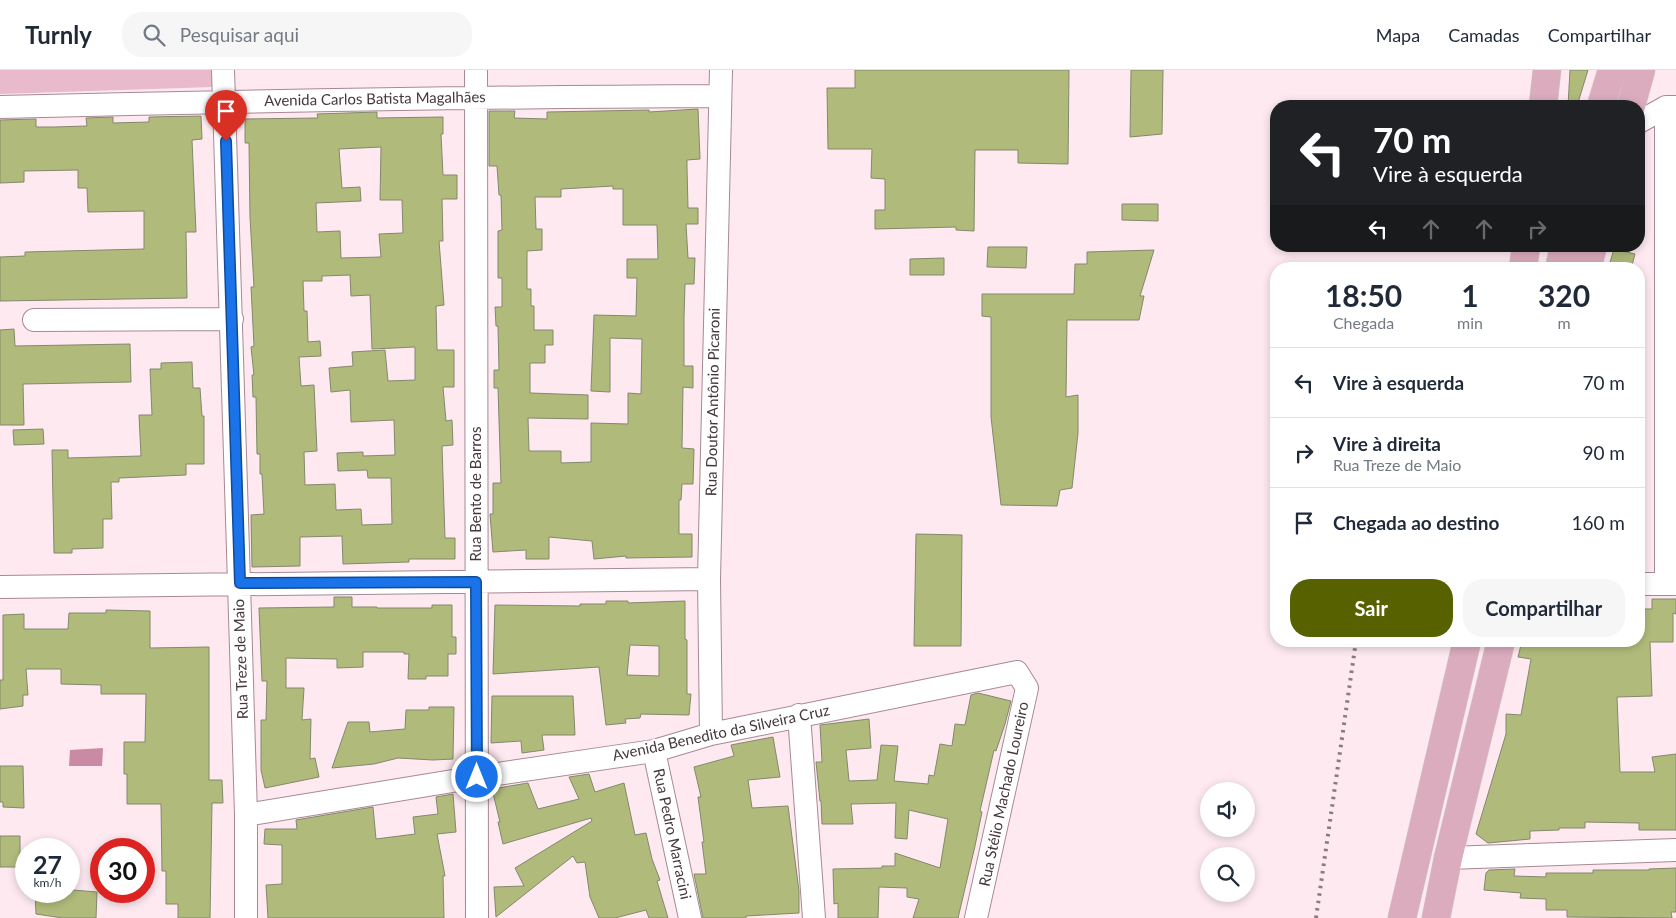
<!DOCTYPE html>
<html lang="pt">
<head>
<meta charset="utf-8">
<style>
  body { margin:0; font-family:Lato,sans-serif; background:#f6f6f7; color:#1f2937; height:100vh; display:flex; flex-direction:column; font-size:19px; white-space:nowrap }
  * { box-sizing:border-box; margin:0 }
  p { font-size:16px; color:#747a83 }
  .icon { flex:none; width:28px; height:28px; fill:none; stroke:currentColor; stroke-width:2; stroke-linecap:round; stroke-linejoin:round }
  .map { position:relative; flex:1; overflow:hidden }
  .drawer { position:absolute; left:1270px; top:192px; width:375px; height:385px; display:flex; flex-direction:column; background:#fff; border-radius:20px; box-shadow:0 2px 8px #0003 }
  .drawer>* { flex:none }
  .banner { position:absolute; left:1270px; top:30px; width:375px; height:152px; border-radius:20px; box-shadow:0 2px 8px #0003; background:#202124; color:#fff; overflow:hidden }
  .fabs { position:absolute; left:1200px; top:712px; display:grid; gap:10px }
  .fabs a { display:grid; place-items:center; width:55px; height:55px; border-radius:50%; background:#fff; box-shadow:0 2px 8px #0003; font-size:25px }
  .speed { position:absolute; left:15px; top:768px; display:flex; gap:10px; font-size:25px; font-weight:700; text-align:center }
  .speed>* { display:grid; place-content:center; width:65px; height:65px; border-radius:50%; background:#fff; box-shadow:0 2px 8px #0003; line-height:1 }
  .speed small { font-size:12px; font-weight:400 }
  .speed .limit { border:8px solid #d22; background:#fff; color:#111 }
  .pin { position:absolute; display:grid; place-items:center; width:42px; height:42px; color:#fff; margin:-51px -21px; border-radius:50% 50% 50% 0; rotate:-45deg; box-shadow:0 0 5px #0007 }
  .pin .icon { rotate:45deg }
  .me { position:absolute; width:55px; margin:-28px; rotate:0deg; stroke-linejoin:round; filter:drop-shadow(0 0 4px #0008) }
  .turn { display:flex; align-items:center; gap:18px; height:105px; padding:0 20px; font-size:22px }
  .turn .icon { width:65px; height:65px; stroke-width:2.5 }
  .turn b { display:block; font-size:35px; line-height:42px }
  .lanes { display:flex; align-items:center; height:48px; padding:0 20px; background:#0003; justify-content:center; gap:25px; direction:ltr }
  .lanes .off { opacity:.35 }
  .eta { display:flex; justify-content:space-evenly; align-items:center; height:85px; text-align:center }
  .eta b { font-size:30px; font-weight:700; line-height:35px }
  .action { display:flex; gap:10px; margin-top:auto; padding:10px 20px }
  .action a { flex:1; height:58px; border-radius:20px; background:#586100; color:#fff; font-size:20px; font-weight:700; line-height:58px; text-align:center }
  .action a+a { background:#f6f6f7; color:#1f2937 }
  ul { padding:0; list-style:none }
  li { display:flex; align-items:center; gap:15px; height:70px; padding:0 20px; border-top:1px solid #e0e1e3 }
  li div { flex:1 }
  li b { display:block; font-size:19px }
  li em { font-style:normal }
  header { display:flex; align-items:center; gap:30px; box-sizing:border-box; height:70px; padding:0 25px; background:#fff; border-bottom:1px solid #e0e1e3 }
  header strong { font-size:24px }
  nav { display:flex; gap:28px; margin-inline-start:auto; font-size:18px }
  .search { width:350px; height:45px; background:#f6f6f7; display:flex; align-items:center; gap:12px; box-sizing:border-box; padding:0 18px; border-radius:20px; color:#747a83; font-size:19px }
  .map>svg:first-child { display:block }
  .green { fill:#e9bacb }
  .water { fill:#cb8aa3 }
  .building { fill:#b0bb7b; stroke:#83886d; fill-rule:evenodd }
  .lines { fill:none; stroke-linecap:round; stroke-linejoin:round }
  .minor-casing { stroke:#a78994; stroke-width:24 }
  .major-casing { stroke:#d2cfd0; stroke-width:29 }
  .minor { stroke:#fff; stroke-width:22 }
  .major { stroke:#daacbe; stroke-width:28 }
  .rail { stroke:#8a7a80; stroke-width:4; stroke-dasharray:2.5 5; stroke-linecap:butt }
  .route-casing { stroke:#114b97; stroke-width:12 }
  .route { stroke:#1a73e8; stroke-width:9 }
  .labels { text-anchor:middle; stroke-width:4.5; stroke-linejoin:round; paint-order:stroke }
  .street-label { font-size:15px; fill:#45383d; stroke:#fff }
</style>
</head>
<body>
<header>
<strong>Turnly</strong>
<div class="search"><svg class="icon" aria-label="search" viewBox="0 0 24 24"><circle cx="10" cy="10" r="6"/><path d="M15 15l6 6"/></svg>Pesquisar aqui</div>
<nav><a>Mapa</a><a>Camadas</a><a>Compartilhar</a></nav>
</header>
<div class="map">
<svg width="1676" height="848" viewBox="0 0 1676 848">
  <rect width="100%" height="100%" fill="#fde9ef"/>
  <path class="green" d="M0 0H212L213 17 0 24Z"/>
  <path class="water" d="M103 678 102 696H69L70 680Z"/>
  <path class="building" d="M855 0H1069L1068 94 1018 93V80H975L974 161 956 160V157L875 159V140H885V109L871 108 872 79H828L827 18H855Z
    M1131 0H1163L1162 64 1130 67Z
    M1570 0H1588L1577 36H1568Z
    M698 39 700 89 687 90V98L688 138H698V154H686L688 188H695L694 214H685L684 248V296H693V318L683 317 682 378 694 379 693 414H682L681 430H679V464H692V487L626 488V486L594 489 592 471 549 467V489H526V480L493 482 490 444H493V413H501L498 318H494V300H499L498 256H496L495 237H502V208H498V161L502 160 501 125H499L497 96H489V41H515L514 48 547 49V42L649 40V42ZM613 116V119H623V155H657L658 189H627V208H637L636 246 594 245 591 321 610 322V268L642 269 641 324 628 323V354L591 353V392L561 393V381H529L528 348 588 349V325L530 323V293H545V275H553V260H534V236H531V219H527V181L542 180V159H536L535 127H561V119Z
    M377 42V48L443 47V64H441L443 105H457V129H442L443 171H439L444 235 436 236 437 280H454V317H443L446 351 452 350 453 375 442 376 445 468H455V489H409V492L343 494 342 466 300 467V496L252 497 251 445 264 444 262 404H260V384H257L256 327H253L252 305H254L251 277 254 276 251 217H254L250 147 249 73H245V49L318 48 317 44ZM381 77 380 130H402L403 163 379 164 381 187 341 188 340 161 317 162 316 133 361 131 360 117 342 118 339 79ZM350 205 351 226 370 225 372 279 415 277V310L388 311 385 280 352 282 353 296 329 298 331 322 350 320 351 352 394 350 395 385 363 386V382L337 383 338 401 367 400 368 408H391L392 454 362 455 361 439 336 440 335 414 305 415 304 382 317 381 314 315 301 316 299 287 321 286 320 271 308 272 307 241H304L303 211H322V206Z
    M201 46 202 69 192 70 196 162H186L187 228 0 231V187L25 186V182L144 179V141L88 142 87 118H78V100L24 101V112L0 113V50L36 49V57H54L87 56 86 48 113 47V53L149 52V47Z
    M1122 134H1158V151L1122 150Z
    M988 177H1027L1026 198 987 197Z
    M1614 179 1635 184 1631 199H1608Z
    M1154 180 1140 226H1144L1139 250H1067L1066 327 1078 325V363L1072 418 1060 420 1057 436 1001 435 991 347V247L982 246V224H1074L1075 194H1087V182Z
    M944 188V205H910V189Z
    M14 259 15 276 130 274 131 312 23 314 24 355H0V260Z
    M192 292 193 318H200L202 346H204V394H186V405L119 408V412H111L112 449H103V478L72 479V483H54L52 380H68V388L141 386 139 345H152L150 299H161V293Z
    M43 359 44 374 14 375 13 360Z
    M916 464 962 465 961 576H914Z
    M334 527H352V537H377V538H432V535H452V567H456V584H448V606H426V609H408L409 584H404V582H363V597L337 598V589L286 588V618H304L302 650 311 649 310 689 315 688 319 707 265 718 261 700V650H266L267 611H262L259 538 334 537Z
    M1652 529H1676V544L1673 543V572H1650L1652 626 1617 627 1620 702H1655L1652 687 1676 684V760H1639V753L1585 752V758H1559V760L1530 761V769L1488 773 1476 764 1506 664V644L1521 645 1531 589 1518 587 1522 571H1639V539H1652Z
    M606 531H628V533L685 531V569L687 570V624H691L689 645 641 644 640 648 625 649 626 653 606 655 599 597 493 604 495 535 580 536V534H606ZM630 575 659 576V606L627 605Z
    M106 540 150 541V578L209 577V710H222L223 733H212L210 848H178V834H166V801H162L161 734H127V704H124V672H145L146 624H101V615L61 614V599H26L28 625H23V636L0 639V610H3V545L24 544V559H68L69 543H106Z
    M978 623 1011 631 1005 654 996 681 994 680 980 741 982 742 975 776 958 848H913L919 829 907 827V818L879 817 878 848H838V833L834 834 833 799 882 798V796H895V783L940 798 948 749 909 740 907 769 895 768 896 733 851 734 853 754H822L821 731H820L816 692H822L820 655 869 649 871 678 846 680 849 711 877 710 881 675 898 676 894 711 928 714 929 705 934 706 940 674 952 676 955 654 965 655 971 625Z
    M492 626H573L575 665H542L544 680 522 683 521 671 491 673Z
    M429 637H454L453 689 433 690 398 688 374 694 332 698 348 652H369L370 662 405 659 406 640H429Z
    M773 667 780 707 748 710 752 738 788 736 799 821V843L746 846V848H703L694 804H706L702 772H704L698 727H701L694 697 734 686 731 675Z
    M0 696H23L24 738 3 737V732H0Z
    M589 704 595 722 624 713 635 765 646 763 652 789 660 810 657 811 668 848H649L646 840 615 848H599L590 827 585 792 577 793 573 786 496 847 494 817 524 816 515 798 592 751 591 748 503 774 498 752H500L492 719 528 713 538 739 579 729 569 707Z
    M453 724 456 762 437 764 445 806H443L444 848H268L266 815 282 814V775L264 774 265 759H297L296 750 373 737 376 769 415 764 413 747 438 744 436 727Z
    M0 766H20V797H0Z
    M1676 798V842H1671L1672 848 1567 847V840H1546V829L1520 828 1521 823 1484 820 1486 803 1489 800 1515 799 1514 806 1546 807V803H1593V800H1649V799Z
    M73 820 97 822 96 848H63L36 844 35 821H73Z"/>
  <g class="lines">
    <defs>
      <path id="minor" d="M223 0 239 513 246 745V848
        M476 0 477 848
        M0 37C240 31 480 27 720 26
        M1639 52 1666 37H1676
        M34 250 232 249
        M1639 514H1676
        M1666 514V37
        M0 517 709 509
        M799 645 814 848
        M711 664 709 509 721 0
        M654 681 690 848
        M246 745 477 707 654 681 711 664 1017 602 1027 618 976 848
        M1448 788 1676 780"/>
      <path id="major" d="M1543 36 1547 0
        M1601 36 1612 0
        M1631 36 1641 0
        M1523 199 1526 176
        M1559 199 1564 176
        M1587 199 1593 176
        M1402 848 1467 571
        M1436 848 1448 788 1501 571"/>
    </defs>
    <use href="#minor" class="minor-casing"/>
    <use href="#major" class="major-casing"/>
    <use href="#minor" class="minor"/>
    <use href="#major" class="major"/>
    <path class="rail" d="M1316 848 1356 571"/>
  </g>
  <g class="lines">
    <defs>
      <path id="route" d="M226 71 240 513 476 512 477 707"/>
    </defs>
    <use href="#route" class="route-casing"/>
    <use href="#route" class="route"/>
  </g>
  <g class="labels">
    <g class="street-label">
      <text transform="translate(375 29) rotate(-1)" y="5">Avenida Carlos Batista Magalhães</text>
      <text transform="translate(713 332) rotate(-89)" y="5">Rua Doutor Antônio Picaroni</text>
      <text transform="translate(476 424) rotate(-90)" y="5">Rua Bento de Barros</text>
      <text transform="translate(241 589) rotate(-92)" y="5">Rua Treze de Maio</text>
      <text transform="translate(721 663) rotate(-12)" y="5">Avenida Benedito da Silveira Cruz</text>
      <text transform="translate(1004 724) rotate(-78)" y="5">Rua Stélio Machado Loureiro</text>
      <text transform="translate(672 764) rotate(78)" y="5">Rua Pedro Marracini</text>
    </g>
  </g>
</svg>
<div class="fabs">
<a><svg class="icon" aria-label="sound" viewBox="0 0 24 24"><path d="M4 9h4l5-4v14l-5-4H4zM17 9q2 3 0 6"/></svg></a>
<a><svg class="icon" aria-label="search" viewBox="0 0 24 24"><circle cx="10" cy="10" r="6"/><path d="M15 15l6 6"/></svg></a>
</div>
<div class="speed"><div>27<small>km/h</small></div><div class="limit">30</div></div>
<div class="pin" style="left:226px;top:71px;background:#d93025"><svg class="icon" aria-label="arrive" viewBox="0 0 24 24"><path d="M6 21V4h12l-3 4 3 4H6"/></svg></div>
<svg class="me" style="left:477px;top:707px" viewBox="-20 -20 40 40"><circle r="17" fill="#1a73e8" stroke="#fff" stroke-width="3"/><path d="M0-11L8 9 0 5-8 9z" fill="#fff"/></svg>
<div class="banner">
<div class="turn"><svg class="icon" aria-label="left" viewBox="0 0 24 24"><path d="M17 20v-9H6M10 6l-5 5 5 5"/></svg><div><b>70 m</b>Vire à esquerda</div></div>
<div class="lanes"><svg class="icon" aria-label="left" viewBox="0 0 24 24"><path d="M17 20v-9H6M10 6l-5 5 5 5"/></svg><svg class="icon off" aria-label="ahead" viewBox="0 0 24 24"><path d="M12 20V5M6 11l6-6 6 6"/></svg><svg class="icon off" aria-label="ahead" viewBox="0 0 24 24"><path d="M12 20V5M6 11l6-6 6 6"/></svg><svg class="icon off" aria-label="right" viewBox="0 0 24 24"><path d="M7 20v-9h11M14 6l5 5-5 5"/></svg></div>
</div>
<section class="drawer">
<div class="eta">
<div><b>18:50</b><p>Chegada</p></div>
<div><b>1</b><p>min</p></div>
<div><b>320</b><p>m</p></div>
</div>
<ul>
<li><svg class="icon" aria-label="left" viewBox="0 0 24 24"><path d="M17 20v-9H6M10 6l-5 5 5 5"/></svg><div><b>Vire à esquerda</b></div><em>70 m</em></li>
<li><svg class="icon" aria-label="right" viewBox="0 0 24 24"><path d="M7 20v-9h11M14 6l5 5-5 5"/></svg><div><b>Vire à direita</b><p>Rua Treze de Maio</p></div><em>90 m</em></li>
<li><svg class="icon" aria-label="arrive" viewBox="0 0 24 24"><path d="M6 21V4h12l-3 4 3 4H6"/></svg><div><b>Chegada ao destino</b></div><em>160 m</em></li>
</ul>
<div class="action"><a>Sair</a><a>Compartilhar</a></div>
</section>
</div>
</body>
</html>
